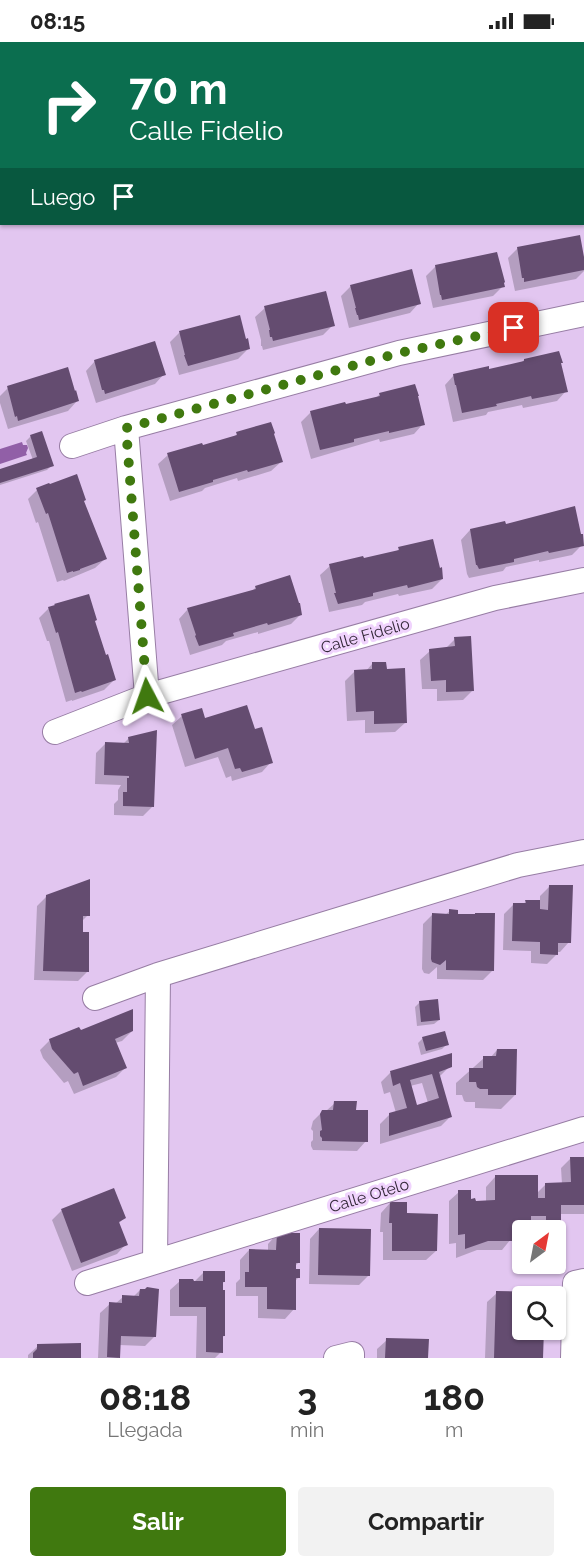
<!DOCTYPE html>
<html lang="es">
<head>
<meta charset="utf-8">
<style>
  body { margin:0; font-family:Raleway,sans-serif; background:#f2f2f2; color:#222; height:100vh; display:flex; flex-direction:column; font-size:22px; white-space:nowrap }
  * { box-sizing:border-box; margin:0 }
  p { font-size:20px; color:#767676 }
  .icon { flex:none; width:33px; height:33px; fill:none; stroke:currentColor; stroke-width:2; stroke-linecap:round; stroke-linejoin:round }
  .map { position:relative; height:1316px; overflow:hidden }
  .sheet { display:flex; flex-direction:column; background:#fff; flex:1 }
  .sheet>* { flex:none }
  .guide { position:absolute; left:0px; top:0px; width:585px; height:183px; box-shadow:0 2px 4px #0004; background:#0b6e4f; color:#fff; overflow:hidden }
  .needle { width:39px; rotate:32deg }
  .tools { position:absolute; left:512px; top:1178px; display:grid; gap:12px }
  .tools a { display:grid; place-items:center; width:54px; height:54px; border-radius:6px; background:#fff; box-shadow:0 2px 4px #0004; font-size:30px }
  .pin { position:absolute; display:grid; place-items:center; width:51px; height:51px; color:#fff; margin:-26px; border-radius:12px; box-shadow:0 3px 9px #0006 }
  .me { position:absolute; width:66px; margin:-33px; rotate:356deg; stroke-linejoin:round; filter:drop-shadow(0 0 4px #0008) }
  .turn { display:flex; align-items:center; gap:21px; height:126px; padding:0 30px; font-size:27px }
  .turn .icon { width:78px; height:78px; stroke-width:2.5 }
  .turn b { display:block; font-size:42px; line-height:51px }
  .then { display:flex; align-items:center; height:57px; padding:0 30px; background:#0003; gap:12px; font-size:22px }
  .eta { display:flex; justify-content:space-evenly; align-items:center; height:102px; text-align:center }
  .eta b { font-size:36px; font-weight:700; line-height:42px }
  .action { display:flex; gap:12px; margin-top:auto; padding:12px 30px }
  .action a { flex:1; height:69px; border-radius:6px; background:#40790f; color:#fff; font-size:24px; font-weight:700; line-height:69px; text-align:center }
  .action a+a { background:#f2f2f2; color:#222 }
  .status { display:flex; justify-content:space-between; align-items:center; height:42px; padding:0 30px; background:#fff; direction:ltr }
  .status svg { height:16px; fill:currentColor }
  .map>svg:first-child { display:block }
  .water { fill:#915fa7 }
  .shadow { fill:#0003; fill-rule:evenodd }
  .building { fill:#644c70; fill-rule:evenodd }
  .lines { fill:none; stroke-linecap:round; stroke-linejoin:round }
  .street-casing { stroke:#977da4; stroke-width:26 }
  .street { stroke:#fff; stroke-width:24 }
  .route { stroke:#40790f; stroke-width:10; stroke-dasharray:0 18 }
  .labels { text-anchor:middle; stroke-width:6; stroke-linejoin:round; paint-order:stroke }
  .street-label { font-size:16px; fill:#332838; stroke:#f0d3fd }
</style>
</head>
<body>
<div class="status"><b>08:15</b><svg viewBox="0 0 49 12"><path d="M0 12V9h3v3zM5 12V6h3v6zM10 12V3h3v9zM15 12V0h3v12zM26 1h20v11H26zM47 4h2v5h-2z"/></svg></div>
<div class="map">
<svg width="584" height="1316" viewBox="0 0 584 1316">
  <rect width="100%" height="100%" fill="#e2c6f0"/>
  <path class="water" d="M22 400 23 403H27L28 406 26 411 27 413 0 422V407Z"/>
  <path class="shadow" d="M518 206 584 221V229L576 237 515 249 508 216Z
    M436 224 503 244 493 254 433 266 426 234Z
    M351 244 419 261 410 271 349 286 341 254Z
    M265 266 333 283 323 293 263 308 262 304H261V298L255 275Z
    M179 291 248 307 238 317 179 333 170 300Z
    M524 318 566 349 557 359 523 366 522 363 488 370 486 373 453 380 445 343 454 333 488 328 521 321Z
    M95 319 164 332 155 342 96 361 86 329Z
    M8 346 77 359 68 369 8 387 0 361V354Z
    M380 352 423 382 414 392 380 400 379 397 311 417 301 380 311 370 376 356Z
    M237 392 281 420 271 429 238 439 237 436 205 446 202 449 170 459 158 422 168 413 233 396Z
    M31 394 52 423 47 428 0 443V429L33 418 26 399Z
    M37 448 83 459 105 517 95 526 64 539 63 538 57 540 38 480 36 481 28 457Z
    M470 488 582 503 572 513 539 520V518L506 525 503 529 469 536 467 532 461 498Z
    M399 507 442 537 432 547 399 554 398 552 365 560 362 563 329 570 320 533 330 524 395 511Z
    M256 545 301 572 291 582 258 592V590L226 599 222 603 190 613 179 577 188 567 251 550Z
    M49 566 94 580 114 638 104 648 72 659V658L66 660 49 599H47L39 576Z
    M455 597 472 649 463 658 437 659V647H422L420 618 430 609 445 607Z
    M372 622 405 681 395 690 365 691V678L347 679 345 639 355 629H366Z
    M182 674 254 689 271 720 262 730 232 739 231 734 226 736 218 715 185 725 172 683Z
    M129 696 152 765 143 774 114 773V762L118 758V748L121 743 95 742 96 711 106 701 123 702Z
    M550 844 569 900 560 910H557L556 913 547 922 531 921V909L503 908 504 872 514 862 523 863 526 859 540 860V854Z
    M46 855 88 873 82 879 87 930 78 939 34 938 37 864Z
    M450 869 456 873 493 928 483 938 437 937V925L429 932 424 931 422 927 423 882 432 873H445Z
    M420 960 439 978 434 982 417 984 415 965Z
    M132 989 122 999 115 1001 125 1026 116 1035 74 1052 68 1039 64 1041 43 1016 40 1008 50 998 80 990Z
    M423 996 447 1002 442 1007 421 1013 418 1001Z
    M497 1008 515 1053 501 1067 475 1066V1060H466L464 1059 462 1053H456V1041L484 1016H490Z
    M450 1024 439 1035 450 1075 441 1084 380 1102V1082L390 1072 396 1071 390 1050 384 1052 381 1040 390 1031ZM422 1041 428 1061 416 1065 410 1044Z
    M335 1061 355 1069 366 1099 357 1109 313 1108 311 1104V1100L313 1098V1089L311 1087 313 1079 323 1069H326Z
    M571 1116H584V1172H559L560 1179 550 1188H537V1183H529V1188H522V1195L520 1197H511L502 1208H477L456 1216V1201L449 1202V1159L459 1150 470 1158 475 1160H486V1145L495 1135 537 1151 546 1142H562L561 1126Z
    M113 1148 124 1176 118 1182 126 1202 117 1212 72 1229 52 1178 61 1169Z
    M390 1161 405 1173 436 1209 426 1218H383V1190H380L381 1171Z
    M319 1187 369 1233 359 1243 309 1242 310 1197Z
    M277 1192 299 1220 295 1224 299 1235 295 1239 294 1267 285 1277 258 1276V1254H236V1241L240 1237V1218L249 1208 268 1209V1202Z
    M204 1230 224 1240 221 1242 224 1294 221 1296V1310L215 1316H196L197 1274H170V1248L180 1239 192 1242Z
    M140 1248 155 1294 145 1304 119 1303 118 1316H98L100 1271 110 1262H115L123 1255H133Z
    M497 1251 544 1254H522V1287H543L542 1316H485L487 1260Z
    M387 1298 427 1316H377V1307Z
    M38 1304 80 1316H28V1313Z"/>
  <path class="building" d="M580 193 584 215V228L524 240V236H522L517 205Z
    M497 210 505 240 504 241 505 245 442 258 441 253H440L435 223Z
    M412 227 421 262 359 278 358 273H357L355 266H356L350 243Z
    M326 249 335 284 273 299 272 295H270L269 288H270L264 264Z
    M240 273 246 297 248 296 250 307 188 324 184 313H185L179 289Z
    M155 299 166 333 105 352 104 348H102L94 318Z
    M559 309 563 321H561L568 350 532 357 531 354 496 362 497 364 462 371 456 343H455L453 332 489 324V327L524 319V317Z
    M68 325 75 349 76 348 79 359 18 379 17 374 15 375 7 344Z
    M415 342 419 354H418L425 383 389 391V389L354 397V400L320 408 310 369 345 360 346 362 380 354 379 351Z
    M271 380 275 391 274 392 283 420 248 430 247 428 213 438V440L179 450 167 411 202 401 203 403 237 393 236 390Z
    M42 389 54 424 0 441V427L37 415 30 393Z
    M77 432 86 458 84 459 107 517 80 527V528L73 530V529L67 531 48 471 46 472 36 446 49 441 50 442Z
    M575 464 581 492H583L584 504 549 511 548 509 514 517V520L479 527 477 523H476L470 487 505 479 506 482Z
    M433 497 440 526 442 525 443 537 408 546 407 543 373 551V554L338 562 334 551H336L329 522 363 514 364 516 399 508 398 505Z
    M290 533 299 561H300L302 573 268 583 267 581 233 591 234 594 199 604 195 594 196 593 187 566 256 547 255 544Z
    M89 552 97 578 95 579 106 613 108 612 116 638 82 650 81 649 75 651 58 590 56 591 48 565 55 563 54 562Z
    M471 594 474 649 446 650V638L431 639 429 607 455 604 454 595Z
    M372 620H386L387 627 405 626 407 681 374 682V669L356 670 354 628 372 627Z
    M247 663 255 687 262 685 273 721 242 730 240 726 235 727 228 706 195 717 181 672 202 666 205 676Z
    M157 688 154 765 123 764V750H127V736H129V734L104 733 105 700 129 701 128 695Z
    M90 837V874H83V890H89V930L43 929 46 853Z
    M549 843H573L571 901H558V913L540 912V900L512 899 513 861H526L525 858H540V867L548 868Z
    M449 867 458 868V872H475V871H495L494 929 446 928V918L440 923 432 920 431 917 432 871 449 872Z
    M438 957 440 978 421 980 419 959Z
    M133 967V989L115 997 127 1026 83 1044 78 1030 74 1032 52 1007 49 997 79 985 81 988Z
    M445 989 449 1003 426 1009 422 995Z
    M497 1007H517L516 1053H488V1047H480L477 1045 476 1040H469V1026H483V1014H496Z
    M452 1011V1025L439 1030 452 1075 389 1094V1071L407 1066 400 1041 393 1044 390 1029ZM432 1032 439 1056 417 1063 410 1038Z
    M334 1059H357L356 1068H368V1100L322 1099V1096L320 1094V1089L322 1088 320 1072 322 1068H333Z
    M570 1115H584V1163H561V1179L546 1180V1174H531V1188H512L513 1199H488L465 1207V1192L458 1193V1148H471V1157L475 1156 476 1159 495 1158V1133H538V1156H545V1141L571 1140Z
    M114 1146 126 1176 119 1180 128 1203 81 1221 61 1167Z
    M390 1160H407V1171L438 1172 437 1209H392V1181H389Z
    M319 1186 371 1187 370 1234 318 1233Z
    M277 1191H300V1221H296V1227H300V1236H296V1268L267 1267V1245H245V1230H249V1207L276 1208Z
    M203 1229H225V1240H223V1248H225V1294H223V1311L206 1310V1265H179V1237H193L194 1239H203Z
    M147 1245 159 1247 156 1295 121 1294 120 1316 107 1315 109 1260 122 1261V1253L139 1254 140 1247H145Z
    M496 1249 545 1250V1254H522V1287H544L543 1316H494Z
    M386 1296 429 1297 428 1316H385Z
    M81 1301V1316H33V1311L37 1307V1302Z"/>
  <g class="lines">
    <defs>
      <path id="street" d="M126 386 147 654
        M72 404 126 386 399 311 584 272
        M55 690 147 654 495 556 584 538
        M95 956 158 933 518 823 584 810
        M155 1220 158 933
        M87 1241 584 1087
        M336 1316 352 1312V1316
        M573 1316 575 1241 584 1239"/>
    </defs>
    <use href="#street" class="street-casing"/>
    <use href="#street" class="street"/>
  </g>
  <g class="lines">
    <path class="route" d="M147 654 126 386 399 311 514 286"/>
  </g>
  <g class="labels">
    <g class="street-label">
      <text transform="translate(365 593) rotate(-16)" y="6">Calle Fidelio</text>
      <text transform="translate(369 1153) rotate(-17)" y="6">Calle Otelo</text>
    </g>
  </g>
</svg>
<div class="tools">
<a><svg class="needle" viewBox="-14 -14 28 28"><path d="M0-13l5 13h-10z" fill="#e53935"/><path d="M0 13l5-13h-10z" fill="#767676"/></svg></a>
<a><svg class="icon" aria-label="search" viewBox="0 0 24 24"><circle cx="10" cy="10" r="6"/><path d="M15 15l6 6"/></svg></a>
</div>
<div class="pin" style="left:514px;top:286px;background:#d93025"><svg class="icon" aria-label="arrive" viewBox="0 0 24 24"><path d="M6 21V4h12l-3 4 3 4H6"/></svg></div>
<svg class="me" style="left:147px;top:654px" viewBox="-20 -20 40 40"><path d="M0-17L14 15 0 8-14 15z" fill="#40790f" stroke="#fff" stroke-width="4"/></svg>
<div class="guide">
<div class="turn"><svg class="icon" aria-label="right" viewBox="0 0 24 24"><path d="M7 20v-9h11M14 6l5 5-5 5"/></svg><div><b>70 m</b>Calle Fidelio</div></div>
<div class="then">Luego<svg class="icon" aria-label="arrive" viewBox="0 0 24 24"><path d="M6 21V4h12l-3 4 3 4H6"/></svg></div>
</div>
</div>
<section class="sheet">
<div class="eta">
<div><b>08:18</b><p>Llegada</p></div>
<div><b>3</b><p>min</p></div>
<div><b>180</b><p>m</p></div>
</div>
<div class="action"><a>Salir</a><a>Compartir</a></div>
</section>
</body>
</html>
